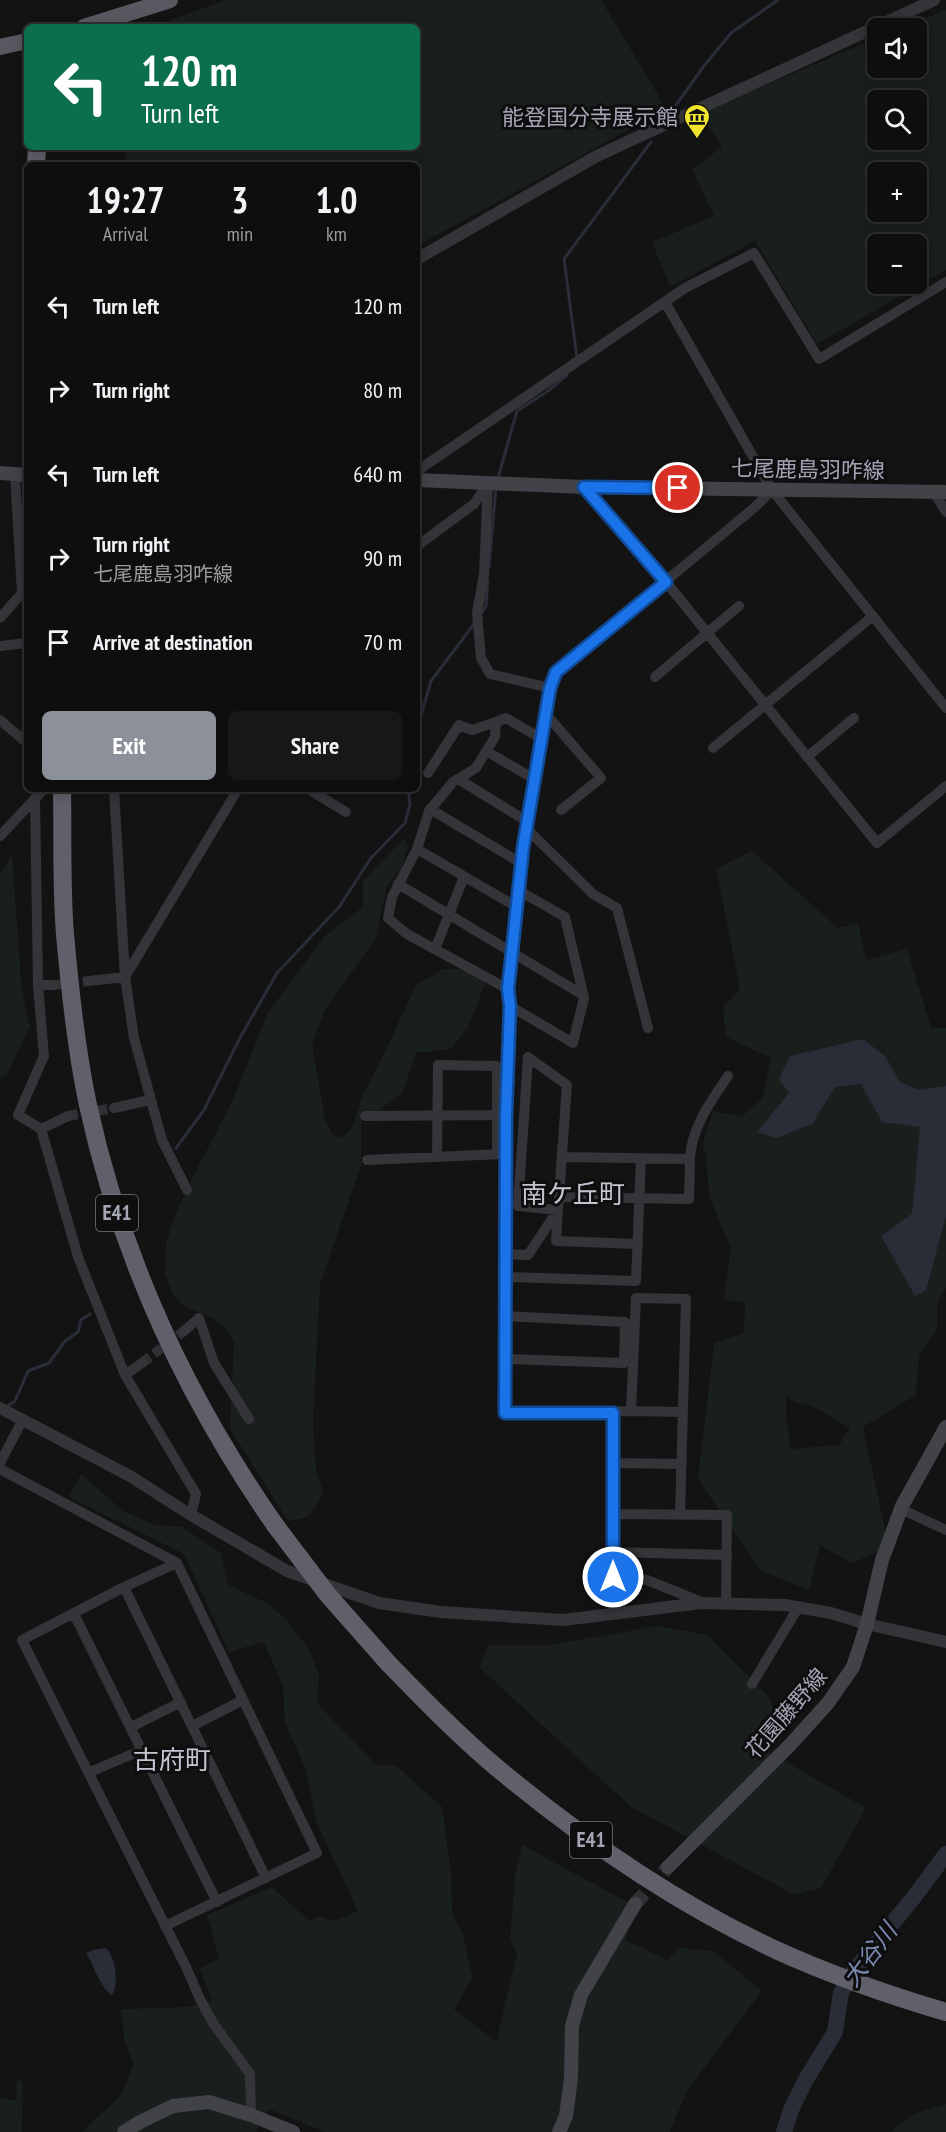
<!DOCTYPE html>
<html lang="en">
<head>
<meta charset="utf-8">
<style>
  body { margin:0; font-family:"PT Sans Narrow","Noto Sans JP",sans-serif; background:#171718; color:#f1f3f6; height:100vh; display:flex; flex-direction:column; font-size:22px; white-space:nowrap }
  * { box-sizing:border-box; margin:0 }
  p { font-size:20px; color:#9b9c9e }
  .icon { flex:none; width:33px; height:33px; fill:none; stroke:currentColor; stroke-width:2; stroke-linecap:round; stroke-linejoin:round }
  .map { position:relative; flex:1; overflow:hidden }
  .side { position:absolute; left:24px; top:162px; width:396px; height:630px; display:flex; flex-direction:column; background:#0e0e0f; border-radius:9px; box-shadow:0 3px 15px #0003,0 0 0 2px #2e2e2f }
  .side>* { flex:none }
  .guide { position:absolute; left:24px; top:24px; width:396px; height:126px; border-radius:9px; box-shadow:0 3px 15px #0003,0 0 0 2px #2e2e2f; background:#0b6e4f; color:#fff; overflow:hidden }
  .fabs { position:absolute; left:867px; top:18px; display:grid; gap:12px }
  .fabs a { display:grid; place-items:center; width:60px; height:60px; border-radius:9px; background:#0e0e0f; box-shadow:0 3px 15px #0003,0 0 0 2px #2e2e2f; font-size:30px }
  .pin { position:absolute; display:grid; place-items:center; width:51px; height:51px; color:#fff; margin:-26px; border:3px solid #fff; border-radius:50%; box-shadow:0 2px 6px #0007 }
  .me { position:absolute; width:66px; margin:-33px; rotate:0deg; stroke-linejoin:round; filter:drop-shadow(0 0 4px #0008) }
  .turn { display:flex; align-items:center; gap:21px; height:126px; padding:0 18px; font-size:27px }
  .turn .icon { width:78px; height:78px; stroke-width:2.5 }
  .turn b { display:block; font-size:42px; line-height:51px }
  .eta { display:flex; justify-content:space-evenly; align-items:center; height:102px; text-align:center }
  .eta b { font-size:36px; font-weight:600; line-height:42px }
  .cta { display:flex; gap:12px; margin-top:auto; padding:12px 18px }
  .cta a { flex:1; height:69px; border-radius:9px; background:#8c9099; color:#fff; font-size:24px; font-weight:600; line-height:69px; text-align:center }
  .cta a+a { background:#171718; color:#f1f3f6 }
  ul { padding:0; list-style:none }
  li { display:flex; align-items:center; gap:18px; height:84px; padding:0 18px }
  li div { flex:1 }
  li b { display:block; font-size:22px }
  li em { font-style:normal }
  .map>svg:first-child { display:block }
  .green { fill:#191f1c; fill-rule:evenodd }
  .water { fill:#292d38 }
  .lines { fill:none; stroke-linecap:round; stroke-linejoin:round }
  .stream { stroke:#292d38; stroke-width:3 }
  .river { stroke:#292d38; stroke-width:16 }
  .minor-tunnel { stroke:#303034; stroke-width:10; stroke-dasharray:10 5; stroke-linecap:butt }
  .secondary-tunnel { stroke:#303034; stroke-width:14; stroke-dasharray:14 7; stroke-linecap:butt }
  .minor { stroke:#343439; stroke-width:10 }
  .tertiary { stroke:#343439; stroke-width:12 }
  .secondary { stroke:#424249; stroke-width:14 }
  .trunk { stroke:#585861; stroke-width:16 }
  .motorway { stroke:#60606a; stroke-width:18 }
  .motorway-bridge { stroke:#60606a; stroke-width:18 }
  .route-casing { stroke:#114b97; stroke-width:15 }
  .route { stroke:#1a73e8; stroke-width:10 }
  .labels { text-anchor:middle; stroke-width:6; stroke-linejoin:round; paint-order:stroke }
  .shield { fill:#0e0e0f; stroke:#777883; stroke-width:1.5 }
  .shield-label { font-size:21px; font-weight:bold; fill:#a4a5b5 }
  .poi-label { font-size:22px; fill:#a4a5b5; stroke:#0e0e0f; text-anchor:end }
  .street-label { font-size:22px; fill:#a4a5b5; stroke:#0e0e0f }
  .water-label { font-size:24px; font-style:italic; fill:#7b89b0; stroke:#0e0e0f }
  .quarter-label { font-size:26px; fill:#c5c5d1; stroke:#0e0e0f }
</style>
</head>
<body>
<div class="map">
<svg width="946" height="2132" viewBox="0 0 946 2132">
  <rect width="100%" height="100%" fill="#131314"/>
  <path class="green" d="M226 0H601L664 105 648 119 417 246V165H125V147H417V27H151Z
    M946 10V270L817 344 755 241 670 287 652 242 714 216 692 169 722 147 700 113 877 38 878 68H916V28H901ZM878 100H916V140H878ZM878 172H916V212H878ZM878 244H916V284H878Z
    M404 838 408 847 401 868 387 886 376 938 325 1010 312 1045 325 1119 333 1136 343 1137 350 1131 354 1123 361 1099 383 1056 416 985 443 969 474 970 486 981 468 1027 451 1049 416 1053 403 1092 379 1110 361 1117V1165L320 1285 313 1422 316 1472 323 1491C315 1512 310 1519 288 1521L230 1429 234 1342 226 1328 214 1319 183 1305 173 1295 165 1273 166 1244 174 1218 196 1171 234 1098 268 1013 324 937 363 907V881Z
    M752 851 838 928 858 923 866 960 907 949 931 1027 946 1028V1288C936 1299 936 1314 938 1328L919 1355 916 1395 863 1427 885 1529 880 1551 852 1563 820 1545 809 1590 761 1571 698 1479 714 1343 744 1333 745 1302 724 1300 731 1248 710 1199 706 1157 703 1143 713 1111 741 1117 762 1099 771 1058 726 1037 723 1007 740 989 716 869ZM786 1395 794 1402 814 1407 850 1428 839 1445 791 1449 786 1417Z
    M12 855 22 993 30 1026 6 1076 0 1077V875Z
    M81 1474 123 1511 155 1525 182 1527 221 1553 228 1585 265 1602 285 1618 309 1649 319 1675 317 1703 376 1765H395L442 1807 451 1872 452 1914 463 1934 470 1968 474 1976 454 2009 496 2042 517 1955 510 1938 515 1876 522 1845 631 1904 626 1940 667 1960 679 1948 713 1951 762 1991 687 2091 670 2132H325L269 2109 256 2132H82L121 2095 134 2064 125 2042 121 2009 185 2007 213 2001 200 1969 219 1958 207 1915 272 1887 309 1921 318 1916 334 1921 358 1911 317 1823 306 1770 285 1723 283 1686 264 1642 229 1652 184 1554 69 1497Z
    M659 1626 707 1635 771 1699 773 1709 762 1748 866 1808 821 1888 795 1895 631 1807 480 1668 488 1645H547Z
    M17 2078 23 2084 22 2132H0V2098L16 2101Z
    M946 2104V2132H890L914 2114Z"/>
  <path class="water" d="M863 1039 885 1056 900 1082 919 1090 946 1086V1216L926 1290 915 1296 881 1236 912 1214 920 1127 882 1122 861 1084 835 1087 813 1123 777 1138 757 1132 789 1093 779 1079 790 1056Z
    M106 1948C116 1958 119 1984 112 1995 99 1987 95 1966 86 1953L93 1950Z"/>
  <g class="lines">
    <path class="stream" d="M668 116 704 66 731 33 778 0
      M577 358 564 259 651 142
      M498 478 517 411 548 391 567 375
      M489 567 496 487
      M481 614 486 606 488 580
      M417 729 431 681 474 624
      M176 1148 204 1110 241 1036 277 973 339 907 371 858 405 823 410 804 408 789
      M9 1405 15 1401 28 1371 49 1363 65 1341 78 1332 81 1320 90 1314"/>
    <path class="river" d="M784 2132 791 2110 805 2081 835 2032 841 1993 853 1972 914 1897 946 1854"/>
    <path class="minor-tunnel" d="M53 985 89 981
      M68 1116 114 1108
      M142 1363 184 1331"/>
    <path class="secondary-tunnel" d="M635 1904 668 1867"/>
    <path class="minor" d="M665 302 772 490 946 708
      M417 471 685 288 754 253 819 359 946 282
      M488 483 484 574 477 613 481 658 490 674 550 688
      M584 487 666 582 877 843 946 786
      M934 492 946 512
      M417 546 474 504 488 483
      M0 618 22 593 15 474
      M0 646 27 643
      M655 677 739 606
      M546 714 601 778 561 810
      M0 720 27 743
      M713 748 873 616
      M486 751 536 780
      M807 757 854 718
      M428 773 459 725 472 730 496 722
      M458 779 528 822
      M114 789 125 977 134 1038 162 1140 187 1190
      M308 789 346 812
      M35 798 38 985 44 1056 18 1115 41 1129 78 1257 125 1375 196 1494 191 1515
      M430 809 521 863
      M527 829 593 894 617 908 648 1028
      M0 836 44 789
      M417 849 517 907
      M398 884 583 995
      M435 949 464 877
      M89 981 125 977 238 789
      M38 985H53
      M508 989 407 934 388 918 392 897 417 849 429 811 453 782 476 768 495 737 496 722 506 718 542 739
      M510 1006 573 1043 584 998 565 917 518 890
      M114 1108 150 1100
      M365 1116 497 1115
      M41 1129 68 1116
      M437 1157 438 1065 497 1066V1154
      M690 1159C691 1128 711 1101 728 1076
      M367 1160 503 1154
      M559 1197 689 1199 690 1159 562 1157
      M505 1254 528 1255 558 1210 567 1085 528 1057 518 1206 558 1210 556 1241 638 1244
      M505 1277 636 1281 641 1158
      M184 1331 199 1318 214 1363 249 1419
      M505 1359 624 1363 625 1322 505 1316
      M125 1375 142 1363
      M631 1411 683 1412
      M613 1413V1614
      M0 1463 23 1419
      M613 1463 682 1464
      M0 1469 177 1563 317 1853 165 1926
      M901 1509 946 1530
      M613 1514 727 1515 726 1603
      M680 1515 686 1299 636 1298 631 1411 505 1413 506 1115 510 1006 508 989 523 848 550 688 556 672 754 508 772 490
      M613 1552 727 1555
      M177 1563 124 1587 22 1640 186 1967 200 1999 213 2023 250 2074 251 2115
      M613 1577 647 1580 704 1603
      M124 1587 266 1878
      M74 1614 217 1902
      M752 1684 798 1608
      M192 1726 243 1700
      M131 1727 181 1702
      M90 1772 142 1750"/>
    <path class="tertiary" d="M417 259 597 156 934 0
      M0 1408 130 1476 191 1515 287 1571 379 1603 441 1612 563 1620 701 1603 785 1605 831 1613 867 1624 946 1642"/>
    <path class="secondary" d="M0 473 27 475
      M417 480 584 487 946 492
      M668 1867 790 1745 828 1703 853 1667 867 1624 882 1560 902 1506 946 1427
      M124 2132 140 2122 173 2106 209 2102 251 2115 293 2132
      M559 2132 566 2116 571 2078 572 2026 581 1995 635 1904"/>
    <path class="trunk" d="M84 27 170 0
      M0 47 27 41"/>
    <path class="motorway" d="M36 165 37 147
      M62 789C63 837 61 886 65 934 70 991 76 1049 88 1105 121 1257 186 1397 275 1525
      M388 1663C423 1699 458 1735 496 1767 581 1838 675 1903 776 1950 831 1975 888 1995 946 2012"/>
    <path class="motorway-bridge" d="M275 1525 328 1595 388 1663"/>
  </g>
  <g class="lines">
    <defs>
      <path id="route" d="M613 1577V1413H505L506 1115 510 1006 508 989 523 848 550 688 556 672 666 582 584 487 678 488"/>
    </defs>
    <use href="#route" class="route-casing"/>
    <use href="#route" class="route"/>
  </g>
  <defs>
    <symbol id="museum-pin" viewBox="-11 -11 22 30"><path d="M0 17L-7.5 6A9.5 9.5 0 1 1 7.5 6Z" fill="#f1e42e" stroke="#0e0e0f"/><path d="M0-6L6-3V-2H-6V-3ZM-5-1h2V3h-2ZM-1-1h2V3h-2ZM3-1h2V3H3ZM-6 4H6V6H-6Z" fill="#111"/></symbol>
  </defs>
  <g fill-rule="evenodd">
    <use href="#museum-pin" x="682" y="102" width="30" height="40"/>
  </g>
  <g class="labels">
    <g class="shield">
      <rect x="96" y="1195" width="42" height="36" rx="4.5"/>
      <rect x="570" y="1822" width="42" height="36" rx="4.5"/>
    </g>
    <g class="shield-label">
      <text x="117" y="1220">E41</text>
      <text x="591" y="1847">E41</text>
    </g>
    <g class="poi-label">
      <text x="678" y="125">能登国分寺展示館</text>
    </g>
    <g class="street-label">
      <text transform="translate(808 469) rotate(1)" y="8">七尾鹿島羽咋線</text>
      <text transform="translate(786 1713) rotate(-49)" y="8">花園藤野線</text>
    </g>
    <g class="water-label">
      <text transform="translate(870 1955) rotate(-53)" y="8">大谷川</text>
    </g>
    <g class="quarter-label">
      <text x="573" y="1203">南ケ丘町</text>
      <text x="172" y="1769">古府町</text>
    </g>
  </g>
</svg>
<div class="fabs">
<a><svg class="icon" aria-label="sound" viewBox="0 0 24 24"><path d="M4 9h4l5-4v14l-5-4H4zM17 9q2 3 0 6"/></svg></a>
<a><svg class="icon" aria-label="search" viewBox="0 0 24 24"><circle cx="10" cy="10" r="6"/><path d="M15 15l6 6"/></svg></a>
<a>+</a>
<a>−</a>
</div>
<div class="pin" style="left:678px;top:488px;background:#d93025"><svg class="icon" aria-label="arrive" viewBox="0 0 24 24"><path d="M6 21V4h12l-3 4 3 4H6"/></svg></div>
<svg class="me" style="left:613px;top:1577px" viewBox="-20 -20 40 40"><circle r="17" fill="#1a73e8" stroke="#fff" stroke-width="3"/><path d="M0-11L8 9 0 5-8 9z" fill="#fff"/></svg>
<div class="guide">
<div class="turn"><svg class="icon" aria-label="left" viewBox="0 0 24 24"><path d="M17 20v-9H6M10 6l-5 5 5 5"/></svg><div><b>120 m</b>Turn left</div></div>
</div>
<section class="side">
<div class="eta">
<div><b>19:27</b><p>Arrival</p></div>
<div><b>3</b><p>min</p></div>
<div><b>1.0</b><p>km</p></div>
</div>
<ul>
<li><svg class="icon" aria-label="left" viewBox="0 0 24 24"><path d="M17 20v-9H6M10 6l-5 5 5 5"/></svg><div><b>Turn left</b></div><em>120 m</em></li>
<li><svg class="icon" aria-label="right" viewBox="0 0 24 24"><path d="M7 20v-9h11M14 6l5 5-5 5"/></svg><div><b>Turn right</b></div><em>80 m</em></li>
<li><svg class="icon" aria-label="left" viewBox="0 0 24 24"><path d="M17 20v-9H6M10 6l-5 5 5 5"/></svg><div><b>Turn left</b></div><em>640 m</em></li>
<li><svg class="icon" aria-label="right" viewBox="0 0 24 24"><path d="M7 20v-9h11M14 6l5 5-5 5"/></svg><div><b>Turn right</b><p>七尾鹿島羽咋線</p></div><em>90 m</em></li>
<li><svg class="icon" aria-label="arrive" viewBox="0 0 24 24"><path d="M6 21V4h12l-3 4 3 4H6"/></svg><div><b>Arrive at destination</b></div><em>70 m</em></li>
</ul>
<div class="cta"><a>Exit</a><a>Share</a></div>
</section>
</div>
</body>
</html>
